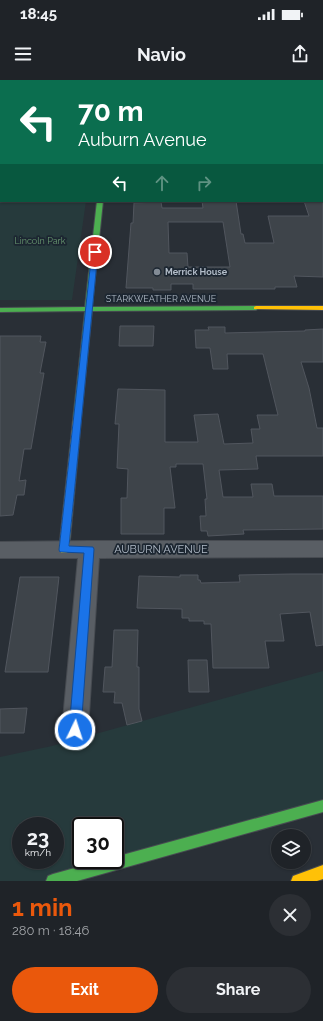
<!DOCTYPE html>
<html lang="en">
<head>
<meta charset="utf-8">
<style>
  body { margin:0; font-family:Raleway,sans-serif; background:#2c2f34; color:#f1f3f6; height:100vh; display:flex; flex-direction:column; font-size:15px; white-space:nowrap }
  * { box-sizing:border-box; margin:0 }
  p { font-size:13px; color:#a1a4a8 }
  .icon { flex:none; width:22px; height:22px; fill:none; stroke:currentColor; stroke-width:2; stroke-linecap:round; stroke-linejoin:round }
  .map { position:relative; height:801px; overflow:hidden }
  .side { display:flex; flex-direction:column; background:#1f2328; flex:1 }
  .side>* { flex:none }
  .top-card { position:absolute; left:0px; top:0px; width:323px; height:122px; box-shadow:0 1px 3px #0004,0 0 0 1px #3c4045; background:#0b6e4f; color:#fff; overflow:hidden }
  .tools { position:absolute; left:271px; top:749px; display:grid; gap:8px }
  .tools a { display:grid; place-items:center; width:40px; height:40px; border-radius:50%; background:#1f2328; box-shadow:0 1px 3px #0004,0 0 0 1px #3c4045; font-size:20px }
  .speed { position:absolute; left:12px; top:737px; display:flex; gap:8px; font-size:20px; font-weight:700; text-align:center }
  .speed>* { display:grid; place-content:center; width:52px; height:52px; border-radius:50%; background:#1f2328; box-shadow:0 1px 3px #0004,0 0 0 1px #3c4045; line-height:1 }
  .speed small { font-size:10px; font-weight:400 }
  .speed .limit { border:2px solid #111; border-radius:6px; background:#fff; color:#111 }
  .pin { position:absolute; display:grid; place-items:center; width:34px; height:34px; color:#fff; margin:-17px; border:2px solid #fff; border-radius:50%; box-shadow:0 1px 4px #0007 }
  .me { position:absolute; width:44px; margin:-22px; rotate:4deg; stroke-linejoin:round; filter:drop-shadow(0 0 3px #0008) }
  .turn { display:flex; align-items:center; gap:14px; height:84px; padding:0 12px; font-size:18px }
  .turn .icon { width:52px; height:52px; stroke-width:2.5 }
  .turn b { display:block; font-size:28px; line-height:34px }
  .lanes { display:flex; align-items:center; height:38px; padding:0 12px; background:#0003; justify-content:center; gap:20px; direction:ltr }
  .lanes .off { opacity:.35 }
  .round { display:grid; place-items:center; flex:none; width:42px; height:42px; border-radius:21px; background:#2c2f34 }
  .overview { display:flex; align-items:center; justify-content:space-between; height:68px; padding:0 12px }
  h1 { font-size:24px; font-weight:700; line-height:30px; color:#ea580c }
  .cta { display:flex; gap:8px; margin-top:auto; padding:8px 12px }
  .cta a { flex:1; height:46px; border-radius:24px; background:#ea580c; color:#fff; font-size:16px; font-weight:700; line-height:46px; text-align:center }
  .cta a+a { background:#2c2f34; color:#f1f3f6 }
  .status { display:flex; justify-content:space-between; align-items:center; height:28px; padding:0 20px; background:#1f2328; direction:ltr }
  .status svg { height:11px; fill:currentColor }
  header { display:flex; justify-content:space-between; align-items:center; height:52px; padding:0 12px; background:#1f2328; font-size:18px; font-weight:700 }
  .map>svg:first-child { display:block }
  .green { fill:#263a3c; fill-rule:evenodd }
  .building { fill:#3e444a; stroke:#51565e; fill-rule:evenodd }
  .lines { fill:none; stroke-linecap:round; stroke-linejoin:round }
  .street-casing { stroke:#474b51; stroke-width:2 }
  .fast-casing { stroke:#474b51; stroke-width:2 }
  .slow-casing { stroke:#474b51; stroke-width:2 }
  .street { fill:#595e64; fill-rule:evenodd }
  .fast { fill:#4caf50; fill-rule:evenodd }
  .slow { fill:#ffc107; fill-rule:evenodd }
  .route { fill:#1a73e8; stroke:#114b97 }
  .poi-dot { fill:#828b95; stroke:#1c2631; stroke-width:1.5 }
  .labels { text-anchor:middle; stroke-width:3.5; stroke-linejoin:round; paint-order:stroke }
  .far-park-label { font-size:9px; fill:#699971; stroke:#1c2631 }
  .far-poi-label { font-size:9px; font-weight:bold; fill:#b2bcc8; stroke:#1c2631; text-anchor:start }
  .far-street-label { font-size:9px; fill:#b2bcc8; stroke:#1c2631 }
  .street-label { font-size:11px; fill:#b2bcc8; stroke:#1c2631 }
</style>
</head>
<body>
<div class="status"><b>18:45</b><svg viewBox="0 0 49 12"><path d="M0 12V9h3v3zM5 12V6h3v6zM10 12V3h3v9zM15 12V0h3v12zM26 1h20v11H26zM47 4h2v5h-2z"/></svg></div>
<header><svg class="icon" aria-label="menu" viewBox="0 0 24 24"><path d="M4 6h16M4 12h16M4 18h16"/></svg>Navio<svg class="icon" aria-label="share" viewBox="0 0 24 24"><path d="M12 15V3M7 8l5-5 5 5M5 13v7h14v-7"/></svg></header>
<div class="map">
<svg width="323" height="801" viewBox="0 0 323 801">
  <rect width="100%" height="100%" fill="#292f36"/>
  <path class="green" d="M0 38 1 121H86L72 220H0Z
    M323 591V725L48 801H0V677L52 666ZM21 746H55V780H21ZM81 746H115V780H81Z"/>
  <path class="building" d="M202 121H236L241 154H243L245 163H274L268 136H309L304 121H323V197L294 196 297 207H275V209H193V204H171V210H153V208H126L131 143H133L134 123 161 122 162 128H203ZM168 142H223L230 187H188L187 173H169Z
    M120 246H154L153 266H119Z
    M208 247H225V253L305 251V250L323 249V282H301L309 308 317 348H323V376H256L258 389 219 390 223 417H253L251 404H272L274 416H323V449L243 450 244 454 208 456 207 451H201L200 436H206L205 419H207L203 384H176V387H170L175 428H164V454H121V418H127L128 389 117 388 119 344H115L118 309 165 310V362H198L194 335 218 334 224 364 253 363 251 349H260L257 335H278L263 274H227L228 289H213L210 268H196L195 250H209Z
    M0 256H41L40 262H46L40 293H44L31 369H24L19 401 26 400 24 415H17L13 435 0 436Z
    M291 494H323V565L316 566 310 532 280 534 284 561H265L269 588H213L211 544H204V541H189V538H182V529L137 528 139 496 180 497V495H198V500H200L201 503 240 502 239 495Z
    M20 497H59L48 592H5Z
    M114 550H138L137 587H139V629L142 641 127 645 122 623H114L115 612H103L105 587H112Z
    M188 580H207L209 612H189Z
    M27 628 24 653H0V629Z"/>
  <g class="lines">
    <defs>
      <path id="street" d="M109 0H119V1H109Z
        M172 0H184L171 1Z
        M301 0H311V1H301Z
        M322 5H323V12H322Z
        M322 30H323V38H322Z
        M0 31H1V37H0Z
        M89 461H323V477L99 478 88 650 84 658 75 662 66 658 62 650 78 478H0V462Z"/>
      <path id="fast" d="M97 121H103L92 227 256 226 259 228 256 230 92 231 81 340 77 343 73 340 85 231 0 232V228L85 227Z
        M323 720V732L77 801H46L48 796 53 794 104 780H115V777Z"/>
      <path id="slow" d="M256 226H323V230L254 229V227Z
        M77 337 81 340 69 470 67 473H61L59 470 73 340Z
        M323 785V799L317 801H291L293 796Z"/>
    </defs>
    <use href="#street" class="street-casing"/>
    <use href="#fast" class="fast-casing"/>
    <use href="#slow" class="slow-casing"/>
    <use href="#street" class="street"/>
    <use href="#fast" class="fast"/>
    <use href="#slow" class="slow"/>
  </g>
  <path class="route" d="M92 171 98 172 69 466 93 467 94 469 81 650 79 654 75 656 71 654 69 650 84 473 60 472 59 470Z"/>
  <circle class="poi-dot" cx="157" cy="192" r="4"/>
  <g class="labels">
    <g class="far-park-label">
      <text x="40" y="164">Lincoln Park</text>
    </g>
    <g class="far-poi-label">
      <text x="165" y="195">Merrick House</text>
    </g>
    <g class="far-street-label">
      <text x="161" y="222">STARKWEATHER AVENUE</text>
    </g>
    <g class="street-label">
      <text x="161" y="473">AUBURN AVENUE</text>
    </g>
  </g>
</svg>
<div class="tools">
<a><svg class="icon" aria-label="layers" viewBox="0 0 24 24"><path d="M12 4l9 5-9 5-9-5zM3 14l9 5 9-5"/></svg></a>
</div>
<div class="speed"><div>23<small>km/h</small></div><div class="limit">30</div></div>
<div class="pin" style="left:95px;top:172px;background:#d93025"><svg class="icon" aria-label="arrive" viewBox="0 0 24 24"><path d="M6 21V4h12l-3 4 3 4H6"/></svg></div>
<svg class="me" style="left:75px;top:650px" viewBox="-20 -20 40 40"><circle r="17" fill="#1a73e8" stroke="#fff" stroke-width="3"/><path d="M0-11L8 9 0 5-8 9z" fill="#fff"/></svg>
<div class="top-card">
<div class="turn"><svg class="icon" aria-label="left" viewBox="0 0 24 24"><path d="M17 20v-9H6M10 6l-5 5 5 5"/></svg><div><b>70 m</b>Auburn Avenue</div></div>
<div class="lanes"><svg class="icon" aria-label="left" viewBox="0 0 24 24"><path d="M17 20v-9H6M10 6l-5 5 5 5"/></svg><svg class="icon off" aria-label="ahead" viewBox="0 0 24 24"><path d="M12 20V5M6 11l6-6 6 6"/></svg><svg class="icon off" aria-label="right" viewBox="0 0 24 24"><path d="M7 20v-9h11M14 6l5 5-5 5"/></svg></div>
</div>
</div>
<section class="side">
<div class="overview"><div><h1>1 min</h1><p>280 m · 18:46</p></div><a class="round"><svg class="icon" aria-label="close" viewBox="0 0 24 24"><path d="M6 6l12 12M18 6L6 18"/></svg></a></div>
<div class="cta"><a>Exit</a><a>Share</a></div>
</section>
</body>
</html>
